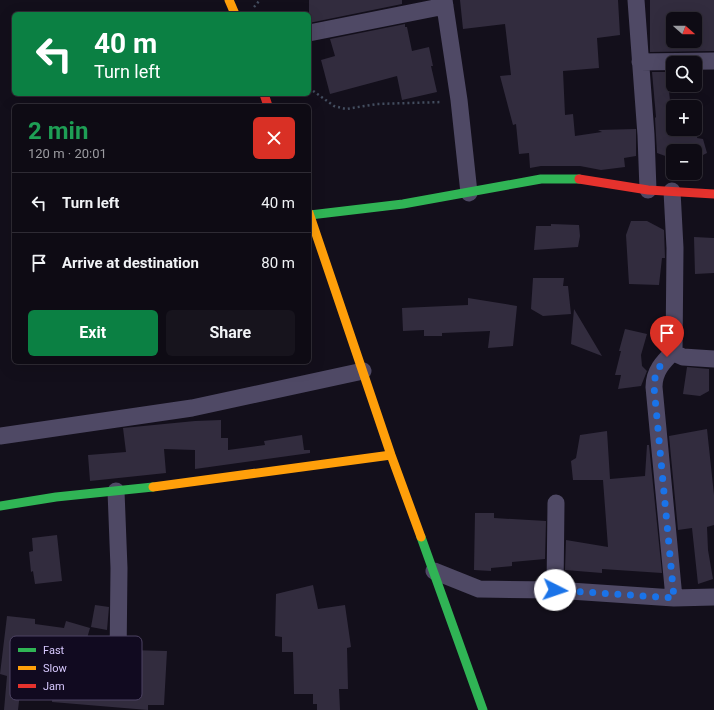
<!DOCTYPE html>
<html lang="en">
<head>
<meta charset="utf-8">
<style>
  body { margin:0; font-family:Roboto,sans-serif; background:#17141d; color:#f1f3f6; height:100vh; display:flex; flex-direction:column; font-size:15px; white-space:nowrap }
  * { box-sizing:border-box; margin:0 }
  p { font-size:13px; color:#9b9ba0 }
  .icon { flex:none; width:22px; height:22px; fill:none; stroke:currentColor; stroke-width:2; stroke-linecap:round; stroke-linejoin:round }
  .map { position:relative; flex:1; overflow:hidden }
  .drawer { position:absolute; left:12px; top:104px; width:299px; height:260px; display:flex; flex-direction:column; background:#0e0b14; border-radius:6px; box-shadow:0 4px 16px #0002,0 0 0 1px #2e2b34 }
  .drawer>* { flex:none }
  .guide { position:absolute; left:12px; top:12px; width:299px; height:84px; border-radius:6px; box-shadow:0 4px 16px #0002,0 0 0 1px #2e2b34; background:#0b8043; color:#fff; overflow:hidden }
  .needle { width:26px; rotate:111deg }
  .buttons { position:absolute; left:666px; top:12px; display:grid; gap:8px }
  .buttons a { display:grid; place-items:center; width:36px; height:36px; border-radius:6px; background:#0e0b14; box-shadow:0 4px 16px #0002,0 0 0 1px #2e2b34; font-size:20px }
  .pin { position:absolute; display:grid; place-items:center; width:34px; height:34px; color:#fff; margin:-41px -17px; border-radius:50% 50% 50% 0; rotate:-45deg; box-shadow:0 0 4px #0007 }
  .pin .icon { rotate:45deg }
  .me { position:absolute; width:44px; margin:-22px; rotate:94deg; stroke-linejoin:round; filter:drop-shadow(0 0 3px #0008) }
  .turn { display:flex; align-items:center; gap:14px; height:84px; padding:0 16px; font-size:18px }
  .turn .icon { width:52px; height:52px; stroke-width:2.5 }
  .turn b { display:block; font-size:28px; line-height:34px }
  .round { display:grid; place-items:center; flex:none; width:42px; height:42px; border-radius:6px; background:#17141d }
  .overview { display:flex; align-items:center; justify-content:space-between; height:68px; padding:0 16px }
  h1 { font-size:24px; font-weight:700; line-height:30px; color:#1e9e55 }
  .button { display:flex; gap:8px; margin-top:auto; padding:8px 16px }
  .button a { flex:1; height:46px; border-radius:6px; background:#0b8043; color:#fff; font-size:16px; font-weight:700; line-height:46px; text-align:center }
  .button a+a { background:#17141d; color:#f1f3f6 }
  ul { padding:0; list-style:none }
  li { display:flex; align-items:center; gap:12px; height:60px; padding:0 16px; border-top:1px solid #2e2b34 }
  li div { flex:1 }
  li b { display:block; font-size:15px }
  li em { font-style:normal }
  .map>svg:first-child { display:block }
  .building { fill:#322c3e; fill-rule:evenodd }
  .lines { fill:none; stroke-linecap:round; stroke-linejoin:round }
  .path { stroke:#434d5f; stroke-width:2.5; stroke-dasharray:2 3; stroke-linecap:butt }
  .street { stroke:#4f4965; stroke-width:17 }
  .fast { stroke:#30b455; stroke-width:9 }
  .slow { stroke:#ff9f0a; stroke-width:9 }
  .jam { stroke:#e5322d; stroke-width:9 }
  .route { stroke:#1a73e8; stroke-width:7; stroke-dasharray:0 12.6 }
  .key { fill:#110a20; stroke:#4d4363; stroke-width:1 }
  .key-label { font-size:11px; fill:#d8c9ff }
</style>
</head>
<body>
<div class="map">
<svg width="714" height="710" viewBox="0 0 714 710">
  <rect width="100%" height="100%" fill="#130f1b"/>
  <path class="building" d="M309 0H402V4L309 23Z
    M460 0H618L620 35 597 38 599 68 563 71 565 115 573 114 575 136 602 132 598 130 636 129V156L624 158 625 167 601 170 580 166H541L530 168 529 153 519 154 516 124 513 125 500 76 511 75 505 24 463 29Z
    M650 0H714V51L650 52ZM673 19H695V41H673Z
    M405 24V27H407L412 51 429 47 433 66H431L437 92 402 100 397 76 330 94 321 60 335 56 330 39Z
    M695 71H698L699 86 669 91 673 129H699L697 138 703 139 707 153 697 158V163H695V151H673L672 162 671 158 657 153 655 118 656 117 652 72H673V85H695Z
    M631 221H647L664 230 665 258H662L659 285 629 284 626 235Z
    M551 224 579 225 580 236 578 247 534 250 536 226H551Z
    M694 237 714 238V273L695 274Z
    M533 278H564L563 286H568L571 314 543 316 531 309Z
    M468 298 517 306 513 346 488 348 490 331 442 333V336H424V330L403 331 402 308 468 305Z
    M574 309 602 356 571 344Z
    M625 329 647 334 641 355 642 366 647 371 641 386 618 389 621 375H615L621 351H619Z
    M687 367 709 369V391L700 396 683 394Z
    M221 420V438H228V450L265 445 264 441 302 435 304 450H310V453L195 469V450L164 449 166 473 90 481 88 455 126 452 123 428 195 421Z
    M707 429 714 495V525L707 527 708 550 713 579 698 584 692 528 678 530 669 436Z
    M607 431 610 479 645 476 647 445H649L662 573 602 569V573L565 570 566 540 608 547 603 480H573L571 461 576 458 580 435Z
    M475 513H494V518L546 521 545 559 512 562V566L491 568V571L474 570Z
    M57 535 62 581 35 584 33 571 31 572 29 552 33 551 32 538Z
    M313 585 318 609 345 605 351 647 347 648 348 689H339L340 710H317V704H313V694H294L293 652H282V637L275 636 276 594Z
    M95 605 109 607 107 630 91 627Z
    M7 616 35 619V624L64 628 66 621 90 628 81 659H92V669L127 672 128 650 167 651 164 705H148V710L52 702 53 672 23 667 18 710H4L7 676 0 674Z"/>
  <g class="lines">
    <path class="path" d="M254 7 260 0
      M309 88 334 106 346 109 377 104 442 102"/>
    <path class="street" d="M444 0 459 100 469 193
      M636 0 646 135 648 190
      M309 33 445 6
      M640 62 714 61
      M672 191 675 248 674 353 683 357 714 359
      M674 351C663 362 654 371 654 387L674 598
      M0 436 192 408 363 371
      M116 491 119 568 118 660
      M434 571 479 589 555 590 674 598 714 597
      M555 590 556 503"/>
    <path class="fast" d="M310 215 403 204 541 179H579
      M0 506 56 497 153 487
      M421 537 483 710"/>
    <path class="slow" d="M229 0 235 14
      M309 213 391 455 421 537
      M153 487 391 455"/>
    <path class="jam" d="M264 94 268 106
      M579 179 648 190 714 194"/>
  </g>
  <g class="lines">
    <path class="route" d="M555 590 674 598 654 387C654 375 659 366 667 357"/>
  </g>
  <rect x="10" y="636" width="132" height="64" rx="6" class="key"/>
  <rect x="18" y="648" width="18" height="4" fill="#30b455"/>
  <rect x="18" y="666" width="18" height="4" fill="#ff9f0a"/>
  <rect x="18" y="684" width="18" height="4" fill="#e5322d"/>
  <g class="key-label">
    <text x="43" y="654">Fast</text>
    <text x="43" y="672">Slow</text>
    <text x="43" y="690">Jam</text>
  </g>
</svg>
<div class="buttons">
<a><svg class="needle" viewBox="-14 -14 28 28"><path d="M0-13l5 13h-10z" fill="#e53935"/><path d="M0 13l5-13h-10z" fill="#9b9ba0"/></svg></a>
<a><svg class="icon" aria-label="search" viewBox="0 0 24 24"><circle cx="10" cy="10" r="6"/><path d="M15 15l6 6"/></svg></a>
<a>+</a>
<a>−</a>
</div>
<div class="pin" style="left:667px;top:357px;background:#d93025"><svg class="icon" aria-label="arrive" viewBox="0 0 24 24"><path d="M6 21V4h12l-3 4 3 4H6"/></svg></div>
<svg class="me" style="left:555px;top:590px" viewBox="-20 -20 40 40"><circle r="19" fill="#fff"/><path d="M0-13L10 11 0 6-10 11z" fill="#1a73e8"/></svg>
<div class="guide">
<div class="turn"><svg class="icon" aria-label="left" viewBox="0 0 24 24"><path d="M17 20v-9H6M10 6l-5 5 5 5"/></svg><div><b>40 m</b>Turn left</div></div>
</div>
<section class="drawer">
<div class="overview"><div><h1>2 min</h1><p>120 m · 20:01</p></div><a class="round" style="background:#d93025;color:#fff"><svg class="icon" aria-label="close" viewBox="0 0 24 24"><path d="M6 6l12 12M18 6L6 18"/></svg></a></div>
<ul>
<li><svg class="icon" aria-label="left" viewBox="0 0 24 24"><path d="M17 20v-9H6M10 6l-5 5 5 5"/></svg><div><b>Turn left</b></div><em>40 m</em></li>
<li><svg class="icon" aria-label="arrive" viewBox="0 0 24 24"><path d="M6 21V4h12l-3 4 3 4H6"/></svg><div><b>Arrive at destination</b></div><em>80 m</em></li>
</ul>
<div class="button"><a>Exit</a><a>Share</a></div>
</section>
</div>
</body>
</html>
